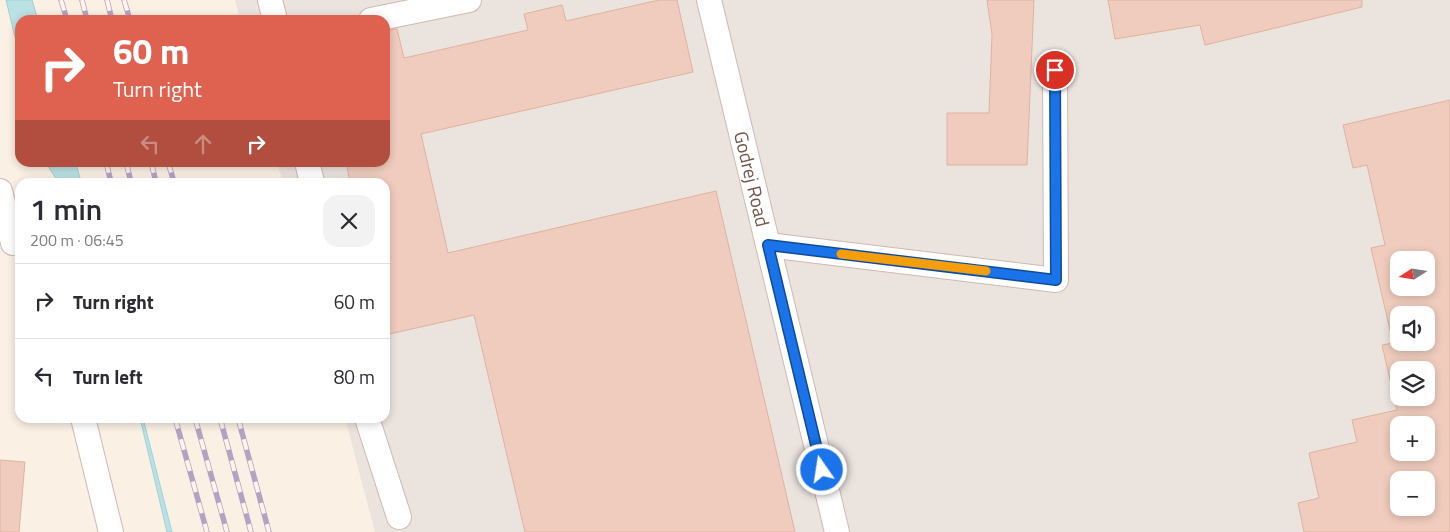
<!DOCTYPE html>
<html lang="en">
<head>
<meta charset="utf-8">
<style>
  body { margin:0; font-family:"Titillium Web",sans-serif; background:#f2f2f3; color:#2b2b33; height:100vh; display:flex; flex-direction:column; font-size:19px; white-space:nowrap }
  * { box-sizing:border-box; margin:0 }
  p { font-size:16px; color:#7c7c81 }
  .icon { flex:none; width:28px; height:28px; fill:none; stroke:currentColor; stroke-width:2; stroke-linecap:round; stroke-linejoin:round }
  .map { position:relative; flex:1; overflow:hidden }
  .details { position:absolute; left:15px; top:178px; width:375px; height:245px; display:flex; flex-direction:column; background:#fff; border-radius:15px; box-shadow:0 2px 8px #0003 }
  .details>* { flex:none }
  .banner { position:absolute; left:15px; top:15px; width:375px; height:152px; border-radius:15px; box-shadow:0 2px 8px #0003; background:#de624f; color:#fff; overflow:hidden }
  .needle { width:32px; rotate:258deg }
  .controls { position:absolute; left:1390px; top:251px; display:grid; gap:10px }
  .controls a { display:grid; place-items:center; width:45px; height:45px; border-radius:10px; background:#fff; box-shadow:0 2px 8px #0003; font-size:25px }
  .pin { position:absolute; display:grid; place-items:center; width:42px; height:42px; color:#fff; margin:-21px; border:2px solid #fff; border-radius:50%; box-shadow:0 1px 5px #0007 }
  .me { position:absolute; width:55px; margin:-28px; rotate:347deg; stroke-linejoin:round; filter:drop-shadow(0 0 4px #0008) }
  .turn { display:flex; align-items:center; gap:18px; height:105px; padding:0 15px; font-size:22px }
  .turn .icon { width:65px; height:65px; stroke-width:2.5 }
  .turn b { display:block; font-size:35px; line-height:42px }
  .lanes { display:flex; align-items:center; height:48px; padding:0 15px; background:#0003; justify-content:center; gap:25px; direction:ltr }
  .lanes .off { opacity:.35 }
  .round { display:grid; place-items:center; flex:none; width:52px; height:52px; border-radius:15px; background:#f2f2f3 }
  .head { display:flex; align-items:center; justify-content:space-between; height:85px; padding:0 15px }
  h1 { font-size:30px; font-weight:600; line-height:38px }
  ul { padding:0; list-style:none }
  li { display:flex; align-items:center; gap:15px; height:75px; padding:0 15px; border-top:1px solid #e1e1e2 }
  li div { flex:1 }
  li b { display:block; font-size:19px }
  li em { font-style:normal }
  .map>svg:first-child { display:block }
  .industrial { fill:#ebe3de; fill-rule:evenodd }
  .water { fill:#bae1e3; stroke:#a0d1d4 }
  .building { fill:#efccbd; stroke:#e0b29e; fill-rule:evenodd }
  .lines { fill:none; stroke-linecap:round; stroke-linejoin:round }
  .minor-casing { stroke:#ceb9ae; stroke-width:26 }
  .minor { stroke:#fff; stroke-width:24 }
  .rail-casing { stroke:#b2a3c3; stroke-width:5.5 }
  .rail { stroke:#fef4ea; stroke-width:4; stroke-dasharray:11; stroke-linecap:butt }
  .route-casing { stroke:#114b97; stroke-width:12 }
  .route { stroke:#1a73e8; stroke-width:9 }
  .slow { stroke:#f59e0b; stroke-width:9 }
  .labels { text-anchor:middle; stroke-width:4; stroke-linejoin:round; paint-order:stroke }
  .street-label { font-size:19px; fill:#72554b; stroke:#fef4ea }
</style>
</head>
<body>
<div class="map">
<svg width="1450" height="532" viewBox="0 0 1450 532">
  <rect width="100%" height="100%" fill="#fbf0e4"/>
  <path class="industrial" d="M235 0H1450V532H375L345 418H385V182H283L277 163 385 162V20H240ZM1399 260H1426V288H1399ZM1399 315H1426V342H1399ZM1399 370H1426V398H1399ZM1399 425H1426V452H1399ZM1399 480H1426V508H1399Z"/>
  <path class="water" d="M6 0H32L38 20H20V58Z
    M46 163H76L81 182H58Z
    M140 418H143L172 532H167Z"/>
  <path class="building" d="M659 0H677L693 72 421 134 448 253 716 191 795 532H525L474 315 385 335V182H350L346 162H385V31L397 29 404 58 528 30 524 14 562 5 566 21Z
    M987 0H1034L1027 165H947V113H989L992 35Z
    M1108 0H1362V7L1205 45 1200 25 1115 39Z
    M1450 100V532H1304L1298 503 1319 498 1309 453 1357 442 1352 420 1397 410 1382 345 1393 343 1371 248 1385 245 1367 165 1353 168 1343 125ZM1399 260H1426V288H1399ZM1399 315H1426V342H1399ZM1399 370H1426V398H1399ZM1399 425H1426V452H1399ZM1399 480H1426V508H1399Z
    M0 460 25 462 19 532H0Z"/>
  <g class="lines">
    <defs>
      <g id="minor">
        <path d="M270 0 275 20"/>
        <path id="s1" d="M709 0 837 532"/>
        <path d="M371 20 469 0"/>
        <path d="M307 162 312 182"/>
        <path d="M0 191 13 243"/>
        <path d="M768 245 1056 280 1055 70"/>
        <path d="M83 418 111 532"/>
        <path d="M367 418 399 517"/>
      </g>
    </defs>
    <use href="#minor" class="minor-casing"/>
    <use href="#minor" class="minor"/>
    <defs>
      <path id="rail" d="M61 0 67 20
        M82 0 87 20
        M107 0 112 20
        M124 0 130 20
        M106 162 111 182
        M126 162 131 182
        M151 162 156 182
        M168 162 174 182
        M175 418 207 532
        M195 418 227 532
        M220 418 251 532
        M238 418 269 532"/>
    </defs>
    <use href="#rail" class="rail-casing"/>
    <use href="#rail" class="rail"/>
  </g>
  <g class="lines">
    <defs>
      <path id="route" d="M822 470 768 245 1056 280 1055 70"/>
    </defs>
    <use href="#route" class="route-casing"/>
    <use href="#route" class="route"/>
    <path class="slow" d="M841 254 986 271"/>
  </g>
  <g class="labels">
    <g class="street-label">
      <text dy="7" stroke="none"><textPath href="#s1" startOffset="184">Godrej Road</textPath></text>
    </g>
  </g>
</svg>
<div class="controls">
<a><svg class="needle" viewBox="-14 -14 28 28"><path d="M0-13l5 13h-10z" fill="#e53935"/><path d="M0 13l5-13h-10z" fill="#7c7c81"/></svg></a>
<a><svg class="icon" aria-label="sound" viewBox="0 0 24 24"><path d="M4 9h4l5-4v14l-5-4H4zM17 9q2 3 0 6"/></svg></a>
<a><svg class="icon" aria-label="layers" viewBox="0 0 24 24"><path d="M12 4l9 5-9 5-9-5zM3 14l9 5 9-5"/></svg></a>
<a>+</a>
<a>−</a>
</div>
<div class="pin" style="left:1055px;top:70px;background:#d93025"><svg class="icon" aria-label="arrive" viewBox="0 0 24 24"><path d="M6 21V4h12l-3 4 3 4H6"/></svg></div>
<svg class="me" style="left:822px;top:470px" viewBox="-20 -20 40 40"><circle r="17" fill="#1a73e8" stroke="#fff" stroke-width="3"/><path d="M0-11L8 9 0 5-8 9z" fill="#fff"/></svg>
<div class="banner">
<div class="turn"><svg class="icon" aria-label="right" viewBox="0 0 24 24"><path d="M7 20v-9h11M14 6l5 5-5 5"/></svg><div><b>60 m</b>Turn right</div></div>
<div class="lanes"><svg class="icon off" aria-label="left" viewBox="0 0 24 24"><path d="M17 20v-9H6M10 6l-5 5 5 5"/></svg><svg class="icon off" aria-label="ahead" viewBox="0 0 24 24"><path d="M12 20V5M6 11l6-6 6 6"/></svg><svg class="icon" aria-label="right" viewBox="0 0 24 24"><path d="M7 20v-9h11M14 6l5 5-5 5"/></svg></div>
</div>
<section class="details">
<div class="head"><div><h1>1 min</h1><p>200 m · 06:45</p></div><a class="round"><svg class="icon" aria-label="close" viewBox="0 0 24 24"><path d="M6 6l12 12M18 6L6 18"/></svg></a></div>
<ul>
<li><svg class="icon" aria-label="right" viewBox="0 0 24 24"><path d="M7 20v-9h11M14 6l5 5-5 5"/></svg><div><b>Turn right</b></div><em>60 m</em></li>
<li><svg class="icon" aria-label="left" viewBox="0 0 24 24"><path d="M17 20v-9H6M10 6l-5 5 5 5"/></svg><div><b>Turn left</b></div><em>80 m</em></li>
</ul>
</section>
</div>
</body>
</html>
